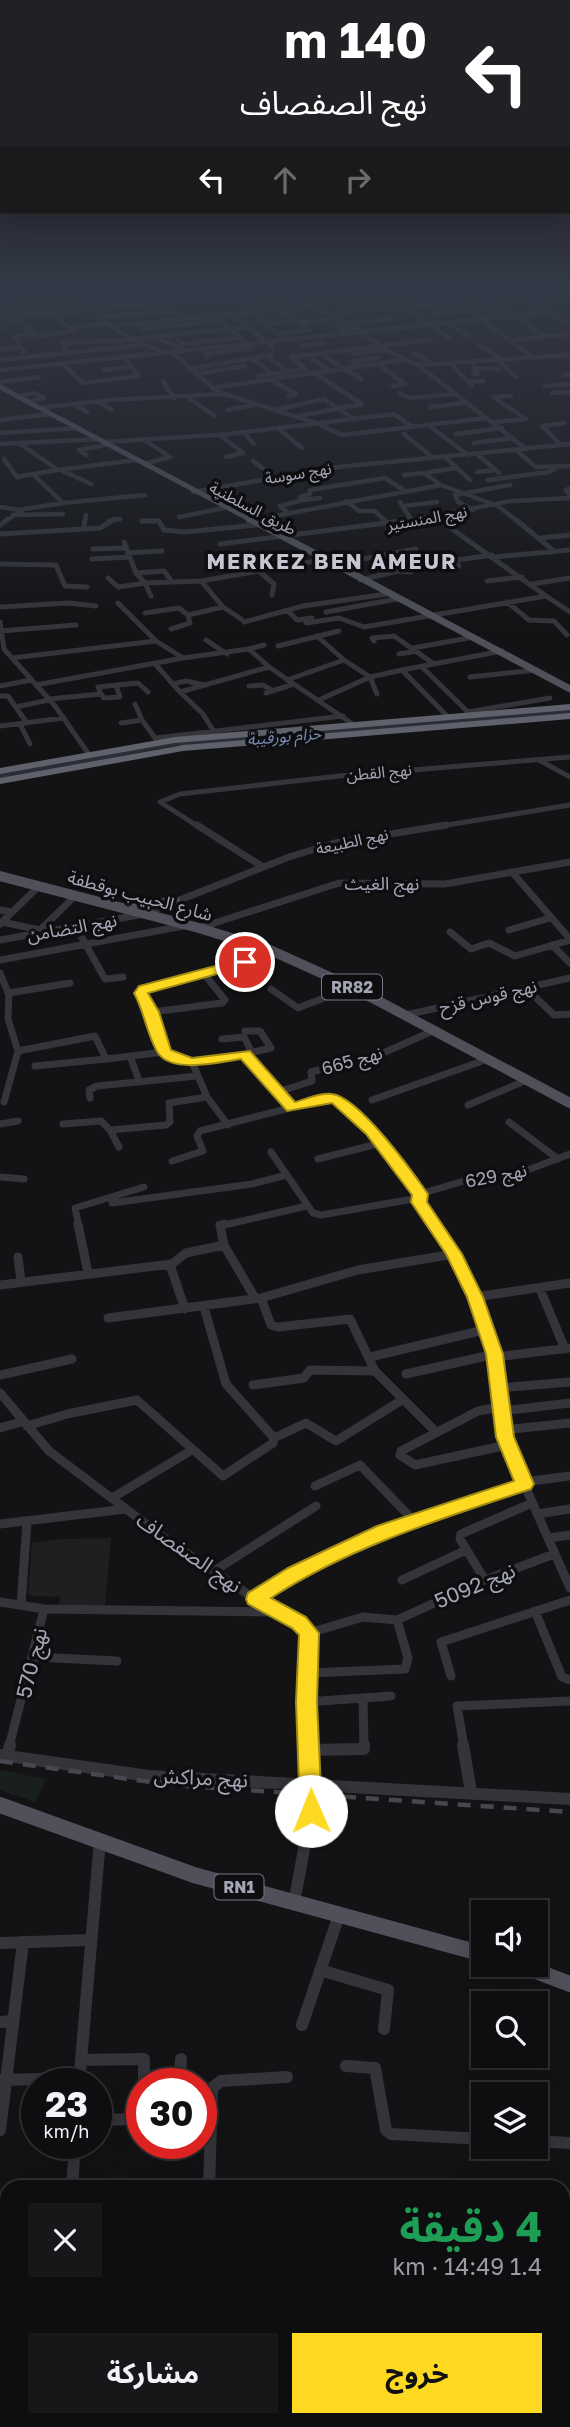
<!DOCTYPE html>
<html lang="ar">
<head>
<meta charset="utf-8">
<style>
  body { margin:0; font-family:"Golos Text","Noto Sans Arabic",sans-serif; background:#171719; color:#f1f3f6; direction:rtl; height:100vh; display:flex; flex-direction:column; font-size:26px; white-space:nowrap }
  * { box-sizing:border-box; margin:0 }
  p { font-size:23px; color:#9b9c9f }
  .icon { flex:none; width:38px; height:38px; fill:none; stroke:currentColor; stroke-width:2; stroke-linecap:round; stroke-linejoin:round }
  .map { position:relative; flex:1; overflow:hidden; direction:ltr }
  .details { position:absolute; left:0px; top:2180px; width:570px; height:247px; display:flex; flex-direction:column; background:#0e0e10; border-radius:21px 21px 0 0; box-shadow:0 7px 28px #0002,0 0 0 2px #2e2e30; direction:rtl }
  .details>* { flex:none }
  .guide { position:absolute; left:0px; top:0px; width:570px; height:214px; box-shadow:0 7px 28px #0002,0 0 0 2px #2e2e30; direction:rtl; background:#202124; color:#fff; overflow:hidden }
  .tools { position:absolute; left:471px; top:1900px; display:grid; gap:14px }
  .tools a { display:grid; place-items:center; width:77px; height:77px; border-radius:0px; background:#0e0e10; box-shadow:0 7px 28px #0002,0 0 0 2px #2e2e30; font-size:35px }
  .speed { position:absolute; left:21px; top:2068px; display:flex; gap:14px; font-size:35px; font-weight:700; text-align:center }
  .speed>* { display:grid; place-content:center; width:91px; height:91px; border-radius:50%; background:#0e0e10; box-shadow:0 7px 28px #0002,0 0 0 2px #2e2e30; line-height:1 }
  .speed small { font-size:18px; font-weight:400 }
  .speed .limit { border:10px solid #d22; background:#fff; color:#111 }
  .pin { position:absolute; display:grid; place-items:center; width:60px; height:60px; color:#fff; margin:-30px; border:4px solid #fff; border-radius:50%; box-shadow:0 2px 7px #0007 }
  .me { position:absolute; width:77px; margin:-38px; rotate:359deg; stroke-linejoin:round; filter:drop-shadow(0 0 5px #0008) }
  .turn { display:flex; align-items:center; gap:24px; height:147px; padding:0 28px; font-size:32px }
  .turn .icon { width:91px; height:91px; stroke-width:2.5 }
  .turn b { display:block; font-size:49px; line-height:60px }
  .lanes { display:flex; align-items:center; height:66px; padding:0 28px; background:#0003; justify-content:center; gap:35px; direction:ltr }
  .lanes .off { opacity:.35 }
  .round { display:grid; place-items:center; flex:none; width:74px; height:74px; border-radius:0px; background:#171719 }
  .head { display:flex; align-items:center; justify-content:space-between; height:119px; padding:0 28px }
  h1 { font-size:42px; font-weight:700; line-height:52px; color:#1e9e55 }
  .action { display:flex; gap:14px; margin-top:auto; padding:14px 28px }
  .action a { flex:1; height:80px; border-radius:0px; background:#fdd922; color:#111; font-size:28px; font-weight:700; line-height:80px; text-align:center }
  .action a+a { background:#171719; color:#f1f3f6 }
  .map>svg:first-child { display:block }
  .built { fill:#1f1f22 }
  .green { fill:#19201b }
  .water { fill:#282f39 }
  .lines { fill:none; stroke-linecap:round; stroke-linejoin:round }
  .minor-far4 { stroke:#34343a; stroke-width:4.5 }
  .minor-far3 { stroke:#34343a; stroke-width:5 }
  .minor-far2 { stroke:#34343a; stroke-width:7 }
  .minor-far1 { stroke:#34343a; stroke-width:9 }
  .minor { stroke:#34343a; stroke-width:12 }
  .major-far3 { stroke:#4f5059; stroke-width:5 }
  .major-far2 { stroke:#4f5059; stroke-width:7 }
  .major-far1 { stroke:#4f5059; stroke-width:10 }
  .major { stroke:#4f5059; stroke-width:16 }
  .highway { fill:#5f616b; fill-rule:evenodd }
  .rail { stroke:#47474f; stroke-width:4.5; stroke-dasharray:13 10; stroke-linecap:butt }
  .route { fill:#fdd922; stroke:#a48d16; stroke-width:2 }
  .labels { text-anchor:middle; stroke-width:7; stroke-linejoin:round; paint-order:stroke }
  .far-street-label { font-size:16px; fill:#a4a6b6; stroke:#0e0e10 }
  .far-water-label { font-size:16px; font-style:italic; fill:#788eb4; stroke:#0e0e10 }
  .shield { fill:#0e0e10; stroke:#777884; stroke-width:2 }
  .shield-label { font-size:16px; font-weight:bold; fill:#a4a6b6 }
  .street-label { font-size:18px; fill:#a4a6b6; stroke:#0e0e10 }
  .far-district-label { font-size:21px; font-weight:bold; letter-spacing:2px; fill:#c5c6d2; stroke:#0e0e10 }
  .near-street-label { font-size:21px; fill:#a4a6b6; stroke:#0e0e10 }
</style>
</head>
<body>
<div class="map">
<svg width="570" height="2427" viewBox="0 0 570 2427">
  <rect width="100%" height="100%" fill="#131315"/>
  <path class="built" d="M111 1538 105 1605H59L60 1597 32 1596 28 1593 32 1543 62 1539Z"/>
  <path class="green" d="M0 1770 46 1779 35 1802 0 1790Z"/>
  <path class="water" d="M340 286H369L318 293 142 302 0 317V312L146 297Z
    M570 709V714L174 746 0 779V773L181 742Z"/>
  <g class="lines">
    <path class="minor-far4" d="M60 286 76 302
      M501 286 570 325
      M381 287 401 286
      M35 291 47 306
      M175 294 283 289 280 286
      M429 294 492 286
      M429 294 436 299 474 295
      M297 297 361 331 386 350 418 365 526 449
      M0 299 10 310
      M486 300 510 315
      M472 301 495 317
      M457 302 533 357
      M404 308 428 324
      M0 311 175 294 169 286
      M252 312 282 337
      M233 314 272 347
      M329 314 517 296
      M433 314 468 310
      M278 315H289L309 330 278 334
      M515 315 545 337
      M98 317 175 311 184 319
      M98 317 133 340 160 351
      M11 318 32 328 25 330
      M0 319 146 304 326 295 383 286
      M448 322 469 337
      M299 323 335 318
      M346 323 395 318
      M267 324 297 321
      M431 324 449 338
      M336 325 348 332
      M113 326 312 306
      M0 327 3 329
      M72 328 107 323
      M141 329 219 321
      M38 336 75 331 50 314
      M156 338 184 349
      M132 339 248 327
      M178 340 182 344 198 343
      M510 340 570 334
      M198 342 239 338
      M479 344 501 359
      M301 346 324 343
      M21 347 15 336 34 334
      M0 350 21 347 24 352
      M171 351 218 392 316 423 342 435 487 418
      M320 353 361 379
      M414 353 432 364
      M68 354 62 343 133 340
      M353 354 383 350
      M266 356 288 371
      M208 357 205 354 252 348 214 316
      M251 358 273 374
      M497 359 516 377
      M0 360 143 345
      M313 360 331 371
      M62 363 83 383 139 376 124 357
      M450 363 472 386
      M378 364 405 384 393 386
      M418 365 570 355
      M473 366 479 374H473
      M361 367 353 362 377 358
      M475 368 499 369
      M189 369 271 355
      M0 370 549 312
      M104 370 132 367
      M195 374 245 366
      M311 374 291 357 429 340
      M564 375 570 374
      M258 376 304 369
      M271 380 296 394 289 396
      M163 381 174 398
      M0 382 39 377
      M469 382 483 381
      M545 386 570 384
      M212 388 403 360
      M399 393 410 398 454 394
      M552 393 570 392
      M18 396 34 393 44 398 28 402
      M190 399 215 416
      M97 401 112 410
      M73 404 87 412
      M430 407 465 403
      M40 408 109 400 224 394
      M227 410 254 405
      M275 410 324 399 355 420
      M299 416 362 404 316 374
      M0 420 51 414
      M493 422 526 419 493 397 511 396
      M428 425 468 455
      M279 429 302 448
      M243 432 254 444
      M0 433 79 428
      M404 434 432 457
      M456 434 502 428
      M220 435 243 453 226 457
      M143 439 170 457 144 464
      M106 442 229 434 394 414 411 426
      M474 443 513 438
      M0 444 100 439
      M561 445 542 426 564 423
      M516 450 536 467 570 466
      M477 454 499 473
      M86 455 79 450 110 444
      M4 459 17 477 33 474
      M253 461 274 477
      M457 468 470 480
      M58 470 136 460
      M61 470 91 484
      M477 472 495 470
      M404 475 424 473
      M488 480 549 472 556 468
      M441 485 424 473 457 468 445 457
      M570 488 566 490 570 495
      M193 492 338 467 570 444
      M303 500 320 498
      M346 501 359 511H375L385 521
      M400 502 412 521
      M63 503 145 495
      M404 506 437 502
      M0 507 21 510
      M473 510 458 502 455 495 510 485
      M288 513 280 506 303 500 300 497 310 494V490L385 478 405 491
      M13 515 63 514
      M179 517 224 508
      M435 517 441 521
      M6 521 24 509 63 503 33 474 58 470 19 443
      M85 521 86 515
      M108 521 120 519
      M142 521H159
      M248 521 441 485 498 506 517 521
      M408 521 511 501 570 498"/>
    <path class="minor-far3" d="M383 519 389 525
      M515 519 554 551
      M142 521H159L164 530 185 532 256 525
      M248 521 256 519
      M0 525 8 519
      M84 528 85 519
      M0 534 100 528 115 519
      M541 538 570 535
      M124 542 136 573 145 583 201 581
      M220 544 417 519
      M93 549 125 548
      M127 553 162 551
      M495 557 570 550
      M92 559 130 557
      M0 564 56 565 65 586 87 587
      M331 565 416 549
      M459 566 455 562 457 560 492 555
      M136 573 164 571 172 582
      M261 573 274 584 272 595
      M108 578 118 587 145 583 151 596
      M360 580 398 571 411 572
      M487 581 522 577
      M532 584 570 578
      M546 596 570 612
      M507 602 529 620 554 621 567 635
      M118 603 156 641
      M0 607 68 603 96 606
      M223 607 241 619
      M288 611 297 620 312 618
      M326 612 397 599
      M145 613 179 608 188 615
      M0 622 4 649 55 706 88 753
      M244 622 303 606 387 594
      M306 623 339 618 364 627 546 596 438 519
      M171 629 190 623 188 615 223 607 201 581 322 560
      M0 631 76 625
      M317 636 344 660
      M206 640 227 654
      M374 641 372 638 394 636 434 664
      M278 646 339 631
      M413 648 474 637
      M249 649 264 645
      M399 654 417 651
      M12 658 156 641 183 658 249 649 269 667 354 725
      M156 665 180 692 269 667
      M422 667 470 714
      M470 677 537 670
      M287 680 344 660 370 677 402 670
      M173 684 186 681 204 685
      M36 685 183 658
      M0 686 31 680
      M249 686 263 685 273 691
      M180 692 203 714 216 735
      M266 693 294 684
      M101 694 98 687 138 683 148 692
      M0 696H8L27 723
      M49 699 101 694 104 698 120 697 116 685
      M319 700 370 677 377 694
      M135 704 142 720
      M16 707 49 700
      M468 712 550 698
      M448 717 402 670 502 651
      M121 723 142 720 158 742
      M20 724 30 744
      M0 726 64 718
      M156 738 343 716
      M539 760 570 777
      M199 827 160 802 180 794 339 776 570 757
      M435 827 570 805"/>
    <path class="minor-far2" d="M197 825 263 867
      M512 872 570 939
      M0 910 12 912
      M2 922 40 930
      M0 924 39 886
      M76 927 105 979 123 977
      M199 928 339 883 445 884 570 862
      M509 930 550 918
      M450 932 471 949 489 943 515 956 570 940
      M37 933 75 896
      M0 940 144 914 289 857 335 843 446 825
      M552 945 570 963
      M0 960 189 925
      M0 973 9 995 8 1019 18 1051 4 1102
      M271 989 298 1008 352 987
      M527 989 554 1015 570 1014
      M9 993 70 983
      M152 1012 222 1003 225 1000 205 975
      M406 1015 570 978
      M245 1031H260L271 1048 245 1054
      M222 1039 244 1037 251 1051
      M18 1051 95 1036 106 1059 164 1052 172 1057 192 1061 245 1054 292 1107
      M164 1052 152 1012 141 993 144 989 230 968 270 950
      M130 1056 139 1081
      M192 1062 207 1097 228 1125
      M35 1066 106 1059
      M278 1092 312 1081 311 1072 383 1053 435 1030
      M90 1098 89 1090 97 1086 197 1076
      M372 1100 488 1059
      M468 1105 527 1080
      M509 1122 558 1159
      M0 1124 18 1121
      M63 1124 101 1121 110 1130 166 1125 170 1122 169 1103 207 1097
      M110 1130 119 1147
      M271 1152 313 1213 321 1215 419 1198
      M318 1159 381 1143
      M172 1161 203 1151 197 1136 200 1131 329 1098C369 1115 395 1160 420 1194L419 1202 436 1226
      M0 1177 24 1179
      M420 1194 491 1173 509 1177 570 1154
      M112 1203 252 1184 287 1175
      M79 1226 75 1208 144 1187
      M220 1226 307 1206"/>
    <path class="minor-far1" d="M78 1224 88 1273
      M224 1224 220 1225 224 1245 255 1298
      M435 1224 465 1274 483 1314 495 1355 507 1445 570 1588
      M18 1257 21 1281
      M170 1265 185 1309
      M0 1285 172 1264 186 1253 224 1245
      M540 1289 565 1349
      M475 1297 570 1283
      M261 1298 271 1325 278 1327 350 1319 375 1371 436 1432
      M204 1307 226 1384 274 1438
      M108 1318 261 1298 358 1270 454 1254
      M370 1357 488 1329
      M495 1357 570 1348
      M406 1374 495 1354
      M0 1375 72 1359
      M253 1385 304 1378 310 1370 375 1371
      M500 1388 570 1382
      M0 1393 49 1451 166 1539 255 1599 299 1623 309 1633 308 1747
      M500 1407 478 1411 401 1451 400 1455 415 1465 507 1445
      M501 1411 570 1403
      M27 1426 67 1414 137 1400 223 1476 273 1443 274 1438 306 1423 336 1441 402 1400
      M0 1428 21 1422
      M503 1430 570 1423
      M523 1482 570 1476
      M315 1486 360 1465 413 1520
      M112 1498 192 1450
      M537 1514 570 1509
      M0 1524 126 1509
      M549 1538 570 1535
      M214 1571 316 1506
      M402 1580 466 1550
      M485 1580 460 1539 461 1534 532 1503
      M255 1599C340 1548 429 1512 524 1484
      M0 1602 44 1609 280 1612
      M21 1605 27 1522
      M535 1611 562 1677 570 1680
      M397 1620 485 1580 554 1554
      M309 1633 363 1617 397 1620
      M34 1657 117 1661
      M308 1673 405 1669 408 1658 397 1620
      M451 1676 441 1642 570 1600
      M363 1699 364 1747
      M306 1702 391 1696
      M9 1747 44 1609
      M464 1747 457 1706 570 1701"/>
    <path class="minor" d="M463 1745 471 1792
      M308 1750 364 1749V1745
      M0 1755 149 1776 570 1799
      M7 1757 10 1745
      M294 1903 308 1828V1745
      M0 1943 91 1940
      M320 1970 388 1990 384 2029
      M0 2022 13 2021
      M302 2025 339 1915
      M81 2060 144 2059V2084
      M346 2066 375 2068 386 2130 391 2134 483 2139
      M0 2080 79 2078
      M79 2084 100 1840
      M175 2084 180 2080 181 2059
      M96 2120 137 2119 142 2101
      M0 2130 23 1942
      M536 2141 570 2143
      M72 2188 75 2144
      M209 2188 212 2088 221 2081 287 2077
      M564 2208H570
      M0 2213 7 2212
      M564 2312H570
      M46 2420V2427
      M160 2420V2427
      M328 2420V2427
      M468 2420 469 2427"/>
    <path class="major-far3" d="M0 387 253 521"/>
    <path class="major-far2" d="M250 519 570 689"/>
    <path class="major-far1" d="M0 876 199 928 270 950 352 987 570 1103
      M133 908 175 901"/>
    <path class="major" d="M0 1805 194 1875 483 1954
      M520 1965 570 1984"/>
    <path class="highway" d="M570 704V710L175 743 0 774V768L175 737Z
      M570 713V719L183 751 0 784V778L183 745Z"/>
    <path class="rail" d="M0 1761 172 1785 570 1812"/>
  </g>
  <linearGradient id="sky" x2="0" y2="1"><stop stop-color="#0a0a0c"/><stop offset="0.46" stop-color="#333946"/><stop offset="1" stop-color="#333946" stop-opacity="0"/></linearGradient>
  <rect width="570" height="626" fill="url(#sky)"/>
  <path class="route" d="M245 958 252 962 250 965 148 993 159 1012 171 1050 192 1058 250 1051 295 1102C306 1099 321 1092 332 1094 359 1097 412 1171 428 1194L427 1202 462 1254 483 1297 503 1354 514 1437 534 1484 531 1489C441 1519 351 1546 271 1598L306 1617 319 1633 317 1702 322 1811 319 1817 311 1820 304 1817 300 1811 296 1702 299 1635 292 1628 248 1604 246 1599 248 1593 288 1568 377 1526 514 1481 496 1437 486 1354 467 1297 446 1254 411 1202 412 1195 366 1134 332 1103 287 1111 241 1059C221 1062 172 1074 158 1053 148 1038 144 1011 134 993L139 986Z"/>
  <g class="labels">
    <g class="far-street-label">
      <text transform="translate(298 473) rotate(-9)" y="6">نهج سوسة</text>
      <text transform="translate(253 508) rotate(28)" y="6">طريق السلطنية</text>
      <text transform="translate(427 518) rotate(-10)" y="6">نهج المنستير</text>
      <text transform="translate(379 772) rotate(-5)" y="6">نهج القطن</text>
      <text transform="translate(352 841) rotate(-12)" y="6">نهج الطبيعة</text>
    </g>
    <g class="far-water-label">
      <text transform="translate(284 736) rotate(-5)" y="6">حزام بورقيبة</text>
    </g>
    <g class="shield">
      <rect x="322" y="974.5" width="60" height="25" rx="5"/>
      <rect x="214.5" y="1874.5" width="49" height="25" rx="5"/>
    </g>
    <g class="shield-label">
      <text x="352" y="993">RR82</text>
      <text x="239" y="1893">RN1</text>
    </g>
    <g class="street-label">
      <text x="382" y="890">نهج الغيث</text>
      <text transform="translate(140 896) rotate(15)" y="6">شارع الحبيب بوقطفة</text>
      <text transform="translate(72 928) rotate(-10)" y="6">نهج التضامن</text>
      <text transform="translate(488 997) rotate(-13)" y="6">نهج قوس قزح</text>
      <text transform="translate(352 1061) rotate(-16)" y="6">نهج 665</text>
      <text transform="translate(496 1176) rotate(-11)" y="6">نهج 629</text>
    </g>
    <g class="far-district-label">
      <text x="332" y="569">MERKEZ BEN AMEUR</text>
    </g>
    <g class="near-street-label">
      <text transform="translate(189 1553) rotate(35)" y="7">نهج الصفصاف</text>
      <text transform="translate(475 1586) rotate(-23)" y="7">نهج 5092</text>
      <text transform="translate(32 1663) rotate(-76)" y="7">نهج 570</text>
      <text transform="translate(201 1778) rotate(3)" y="7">نهج مراكش</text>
    </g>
  </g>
</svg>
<div class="tools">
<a><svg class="icon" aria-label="sound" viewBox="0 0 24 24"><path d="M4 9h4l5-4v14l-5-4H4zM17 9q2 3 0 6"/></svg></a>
<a><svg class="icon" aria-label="search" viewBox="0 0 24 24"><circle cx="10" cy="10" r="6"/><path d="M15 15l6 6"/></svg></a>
<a><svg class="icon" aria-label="layers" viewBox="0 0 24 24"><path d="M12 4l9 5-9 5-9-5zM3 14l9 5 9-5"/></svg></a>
</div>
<div class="speed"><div>23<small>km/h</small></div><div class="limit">30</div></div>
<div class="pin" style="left:245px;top:962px;background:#d93025"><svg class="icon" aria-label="arrive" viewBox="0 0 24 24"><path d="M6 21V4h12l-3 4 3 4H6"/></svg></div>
<svg class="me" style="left:311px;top:1811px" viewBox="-20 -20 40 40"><circle r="19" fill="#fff"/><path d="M0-13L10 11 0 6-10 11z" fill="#fdd922"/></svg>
<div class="guide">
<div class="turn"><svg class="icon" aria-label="left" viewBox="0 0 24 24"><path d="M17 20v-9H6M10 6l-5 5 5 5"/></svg><div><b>140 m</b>نهج الصفصاف</div></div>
<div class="lanes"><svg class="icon" aria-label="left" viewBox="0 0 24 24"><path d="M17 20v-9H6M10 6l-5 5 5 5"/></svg><svg class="icon off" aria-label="ahead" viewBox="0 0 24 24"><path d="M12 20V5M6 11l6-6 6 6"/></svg><svg class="icon off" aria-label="right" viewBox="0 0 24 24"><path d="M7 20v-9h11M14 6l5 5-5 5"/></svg></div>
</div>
<section class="details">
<div class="head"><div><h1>4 دقيقة</h1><p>1.4 km · 14:49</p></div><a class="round"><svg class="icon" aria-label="close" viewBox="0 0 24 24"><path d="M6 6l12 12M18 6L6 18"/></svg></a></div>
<div class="action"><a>خروج</a><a>مشاركة</a></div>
</section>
</div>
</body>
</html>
